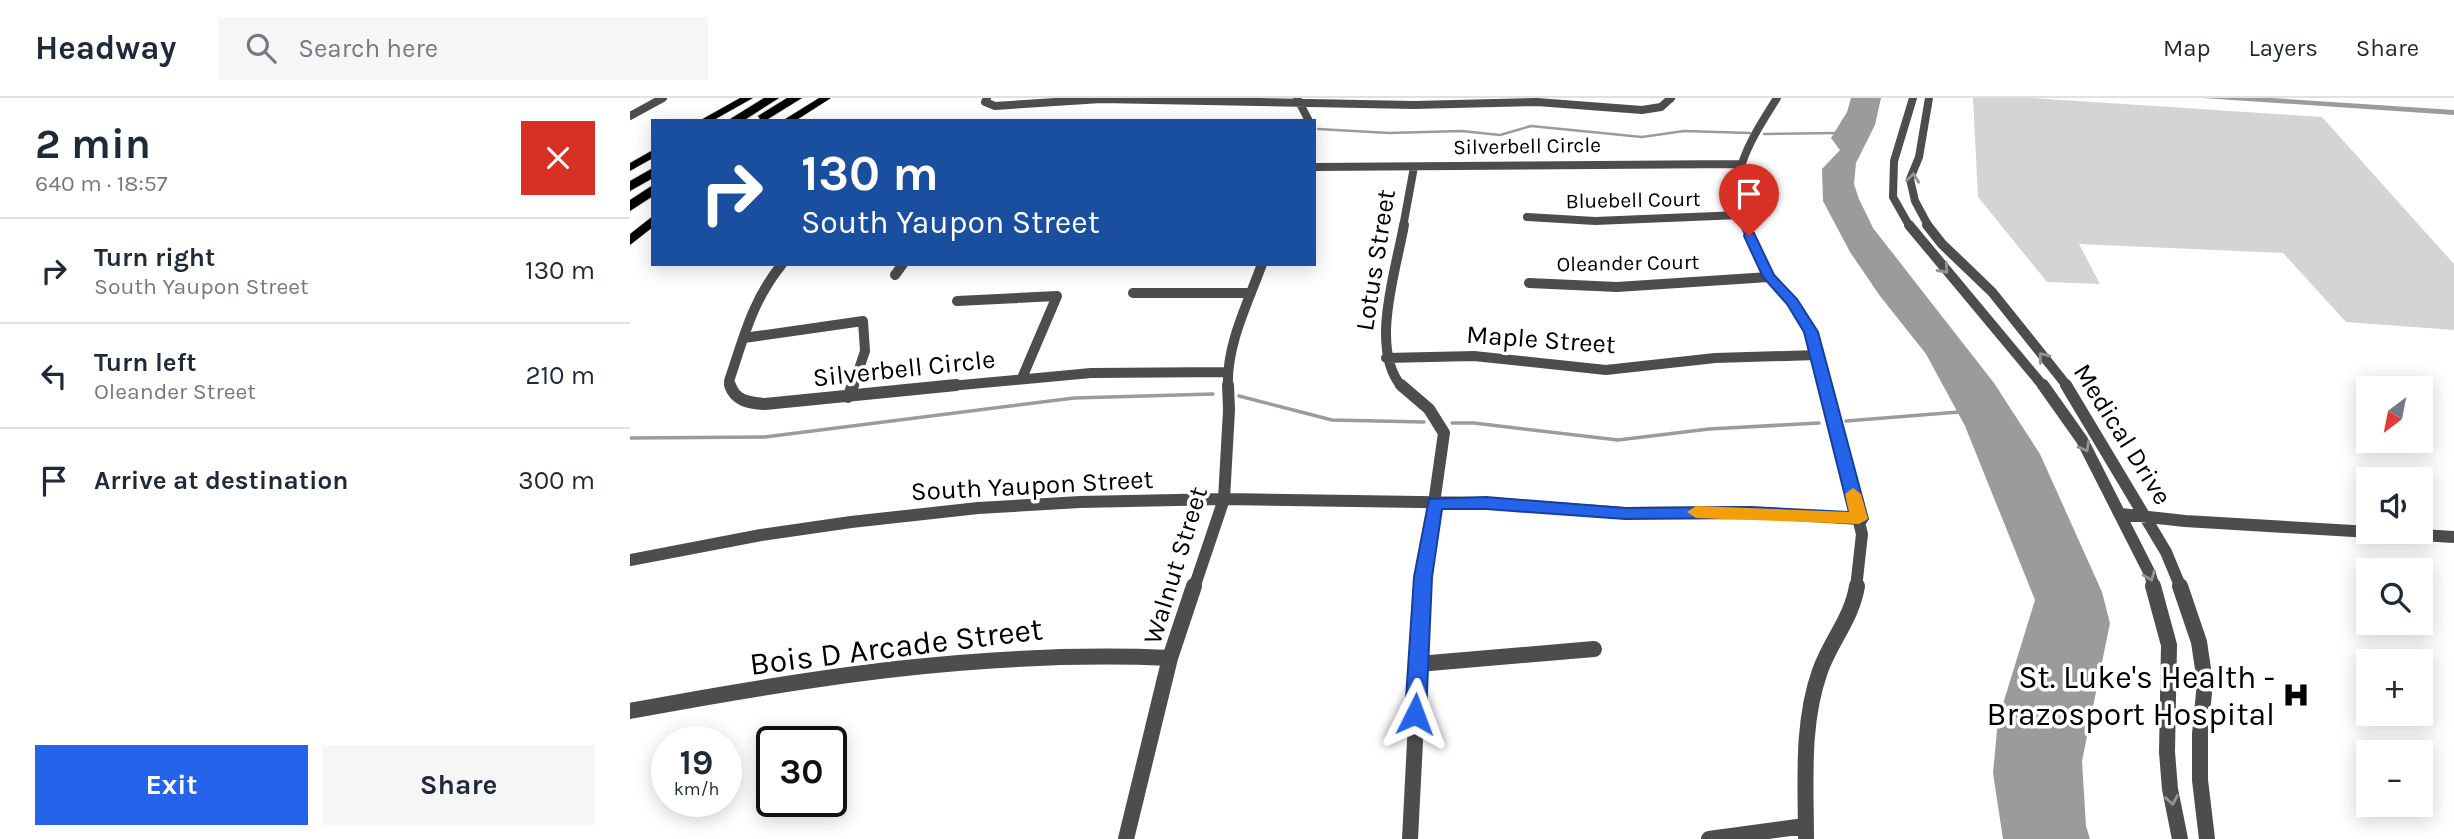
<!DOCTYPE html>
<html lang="en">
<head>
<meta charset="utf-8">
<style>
  body { margin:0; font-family:Karla,sans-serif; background:#f6f6f7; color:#1f2937; height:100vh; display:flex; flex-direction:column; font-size:26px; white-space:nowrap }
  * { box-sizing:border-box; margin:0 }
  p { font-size:23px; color:#747a83 }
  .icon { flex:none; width:38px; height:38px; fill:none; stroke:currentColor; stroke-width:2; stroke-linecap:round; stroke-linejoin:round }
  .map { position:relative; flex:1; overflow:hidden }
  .side { display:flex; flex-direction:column; background:#fff; width:630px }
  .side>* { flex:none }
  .hud { position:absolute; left:21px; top:21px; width:665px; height:147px; border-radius:0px; box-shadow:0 4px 18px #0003; background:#1a4fa0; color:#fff; overflow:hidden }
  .needle { width:46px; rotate:212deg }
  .fabs { position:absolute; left:1726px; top:278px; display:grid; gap:14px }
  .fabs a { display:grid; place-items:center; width:77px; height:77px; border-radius:0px; background:#fff; box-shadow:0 4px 18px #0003; font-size:35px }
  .speed { position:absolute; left:21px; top:628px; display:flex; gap:14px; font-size:35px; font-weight:700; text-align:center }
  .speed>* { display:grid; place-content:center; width:91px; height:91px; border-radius:50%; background:#fff; box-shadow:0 4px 18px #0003; line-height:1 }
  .speed small { font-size:18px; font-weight:400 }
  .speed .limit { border:4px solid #111; border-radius:10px; background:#fff; color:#111 }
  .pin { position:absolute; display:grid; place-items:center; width:60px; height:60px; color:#fff; margin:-72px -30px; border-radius:50% 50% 50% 0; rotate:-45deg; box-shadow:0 0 7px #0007 }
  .pin .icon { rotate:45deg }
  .me { position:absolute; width:77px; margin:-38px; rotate:3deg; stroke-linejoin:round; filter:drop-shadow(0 0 5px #0008) }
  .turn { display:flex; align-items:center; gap:24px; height:147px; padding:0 35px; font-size:32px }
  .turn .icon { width:91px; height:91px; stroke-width:2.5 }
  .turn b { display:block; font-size:49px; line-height:60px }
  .round { display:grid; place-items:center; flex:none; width:74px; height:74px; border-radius:0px; background:#f6f6f7 }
  .summary { display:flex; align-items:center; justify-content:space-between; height:119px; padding:0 35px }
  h1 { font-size:42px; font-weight:700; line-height:52px }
  .primary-button { display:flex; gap:14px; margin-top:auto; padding:14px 35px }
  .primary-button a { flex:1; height:80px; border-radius:0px; background:#2563eb; color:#fff; font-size:28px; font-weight:700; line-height:80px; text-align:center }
  .primary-button a+a { background:#f6f6f7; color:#1f2937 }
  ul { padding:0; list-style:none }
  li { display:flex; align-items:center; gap:21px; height:105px; padding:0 35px; border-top:2px solid #e0e1e3 }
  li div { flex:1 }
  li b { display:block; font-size:26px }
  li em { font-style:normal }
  header { display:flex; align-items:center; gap:42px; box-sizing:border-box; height:98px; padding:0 35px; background:#fff; border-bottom:2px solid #e0e1e3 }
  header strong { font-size:33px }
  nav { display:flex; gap:38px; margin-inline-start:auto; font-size:24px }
  .search { width:490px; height:63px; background:#f6f6f7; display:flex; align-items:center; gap:18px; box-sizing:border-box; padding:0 24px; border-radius:0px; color:#747a83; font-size:26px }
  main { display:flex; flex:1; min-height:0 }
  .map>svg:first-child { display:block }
  .green { fill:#d4d4d4 }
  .water { fill:#9b9b9b }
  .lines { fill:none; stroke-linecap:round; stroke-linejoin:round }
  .stream-far1 { stroke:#9b9b9b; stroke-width:2.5 }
  .stream { stroke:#9b9b9b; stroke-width:3.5 }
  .major-casing { stroke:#dbdbdb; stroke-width:1 }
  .highway-casing { stroke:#dbdbdb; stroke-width:2 }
  .minor-far3 { stroke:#4d4d4d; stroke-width:8 }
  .minor-far2 { stroke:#4d4d4d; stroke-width:10 }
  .minor-far1 { stroke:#4d4d4d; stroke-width:12 }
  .minor { stroke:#4d4d4d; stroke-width:16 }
  .major { fill:#000; fill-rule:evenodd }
  .highway { fill:#000; fill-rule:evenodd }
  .oneway { stroke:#949494 }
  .route { fill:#2563eb; stroke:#184099; stroke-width:2 }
  .slow { fill:#f59e0b }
  .labels { text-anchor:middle; stroke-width:7; stroke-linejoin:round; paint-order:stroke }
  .far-street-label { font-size:21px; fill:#000; stroke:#fff }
  .street-label { font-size:26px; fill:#000; stroke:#fff }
  .near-street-label { font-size:32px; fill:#000; stroke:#fff }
  .near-poi-label { font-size:32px; fill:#000; stroke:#fff; text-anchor:end }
</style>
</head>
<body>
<header>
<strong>Headway</strong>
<div class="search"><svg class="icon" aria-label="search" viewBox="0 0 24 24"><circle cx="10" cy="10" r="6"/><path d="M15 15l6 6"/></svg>Search here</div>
<nav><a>Map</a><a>Layers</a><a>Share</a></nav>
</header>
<main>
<section class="side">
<div class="summary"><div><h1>2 min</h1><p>640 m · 18:57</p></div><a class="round" style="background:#d93025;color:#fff"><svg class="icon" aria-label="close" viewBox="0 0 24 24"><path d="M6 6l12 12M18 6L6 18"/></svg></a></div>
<ul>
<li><svg class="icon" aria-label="right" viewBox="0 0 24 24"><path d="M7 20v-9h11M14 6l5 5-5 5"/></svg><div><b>Turn right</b><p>South Yaupon Street</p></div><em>130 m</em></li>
<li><svg class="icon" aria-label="left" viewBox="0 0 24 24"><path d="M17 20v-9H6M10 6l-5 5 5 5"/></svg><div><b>Turn left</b><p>Oleander Street</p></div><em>210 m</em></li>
<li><svg class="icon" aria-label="arrive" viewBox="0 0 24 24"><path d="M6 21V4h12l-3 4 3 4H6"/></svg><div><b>Arrive at destination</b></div><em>300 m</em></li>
</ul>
<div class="primary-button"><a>Exit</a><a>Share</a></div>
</section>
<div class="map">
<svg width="1824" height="741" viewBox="0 0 1824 741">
  <rect width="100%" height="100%" fill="#fff"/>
  <path class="green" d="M1343 0H1402L1692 19 1824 166V232L1716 224 1653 155 1449 146 1470 186 1417 184 1348 99Z"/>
  <path class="water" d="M1221 0H1251L1245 27 1226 65 1224 86 1229 101 1243 130 1364 285 1410 356 1472 494 1480 525 1452 663 1456 728 1460 741H1373L1363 675 1368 622 1405 502 1335 328 1296 256 1250 198 1220 154 1193 103 1192 71 1210 52 1201 40 1217 14Z
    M1573 0H1642L1824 12V17Z"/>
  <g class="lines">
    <path class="stream-far1" d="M688 31 759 35 832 33 870 37 901 28 1012 39 1054 33 1120 35
      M1134 36 1208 35"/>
    <path class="stream" d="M609 298 702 322 794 324
      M1216 323 1329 314
      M822 325H844L988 342 1079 331 1189 325
      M0 340 135 339 444 300 583 296"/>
    <defs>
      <path id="major" d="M110 0H123L82 23H69Z
        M189 0H201L165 23H152Z
        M23 52V60L0 73V65Z
        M23 118V129L0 147V136Z"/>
      <path id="highway" d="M134 0H149L113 23H97Z
        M157 0H172L138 21H130L128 18Z
        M23 70V80L0 93V83Z
        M23 87V98L0 113V102Z"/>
    </defs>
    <use href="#major" class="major-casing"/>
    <use href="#highway" class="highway-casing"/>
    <path class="minor-far3" d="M357 0 355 4 365 8 471 1 784 7 907 4 1012 12 1031 9 1041 0
      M667 0 679 23
      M0 18 33 0
      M684 69 1110 66
      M897 119 965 123 1110 117
      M773 129 784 69
      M1115 129C1093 81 1122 40 1147 0
      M1280 129 1263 99 1264 63 1283 0
      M1299 129 1285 103 1280 81 1289 59 1299 0"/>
    <path class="minor-far2" d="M1115 127 1139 179 1163 204 1181 234 1195 289
      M1279 127 1414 289
      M1297 127 1312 146 1362 194 1438 289
      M265 177 273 166
      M899 185 987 189 1139 179
      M503 195H621
      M327 203 427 198 392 280
      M114 240 233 223 235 253 223 289
      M756 260 844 258 976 272 1085 260 1188 257
      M100 289 99 283C114 239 122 203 152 166
      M309 289 461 275 597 274
      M598 289C596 247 618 205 632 166
      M772 289C739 251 766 173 774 127"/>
    <path class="minor-far1" d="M100 287C105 303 119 305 135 306L326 287
      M771 287 799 311 814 335 792 490
      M1194 287 1232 436 1226 490
      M1413 287 1452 342 1520 476 1524 490
      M1436 287 1536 454 1551 490
      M218 299 223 287
      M1491 416 1555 423 1824 439
      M0 462 131 437 221 424 348 410 450 404 594 401 856 405 995 415 1118 414 1229 421
      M564 490 594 401 599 312 598 287"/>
    <path class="minor" d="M1523 488 1539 547 1537 654 1540 691 1550 741
      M1550 488 1569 544 1575 584 1570 636V682L1577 741
      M788 566 964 551
      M0 613C182 579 354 552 540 560
      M496 741 540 560 564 488
      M780 741 793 488
      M1079 741 1175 728
      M1176 741C1176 686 1171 626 1190 573 1200 544 1222 520 1227 488"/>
    <use href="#major" class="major"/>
    <use href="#highway" class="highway"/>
  </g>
  <defs><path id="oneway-chevron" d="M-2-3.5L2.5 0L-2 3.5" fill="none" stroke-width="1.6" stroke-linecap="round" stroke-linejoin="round" transform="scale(1.75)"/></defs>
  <g class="oneway">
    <use href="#oneway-chevron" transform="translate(1283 80) rotate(-83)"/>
    <use href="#oneway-chevron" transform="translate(1314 171) rotate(48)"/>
    <use href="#oneway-chevron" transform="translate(1413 259) rotate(-129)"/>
    <use href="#oneway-chevron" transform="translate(1455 349) rotate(61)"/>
    <use href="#oneway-chevron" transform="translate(1520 478) rotate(69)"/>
    <use href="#oneway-chevron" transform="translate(1542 702) rotate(80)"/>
  </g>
  <path class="route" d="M1115 135H1124L1144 177 1167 201 1188 234 1238 421 1235 425 1118 420 995 421 856 411H812L802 479 796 616 793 622 785 624 778 622 775 616 784 479 799 401 856 399 995 410 1118 409 1219 414 1174 234 1157 206 1133 179 1114 138Z"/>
  <path class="slow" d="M1223 390 1231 396 1238 421 1229 426 1066 420 1057 414 1066 408 1219 414 1215 396Z"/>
  <defs>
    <symbol id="hospital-bare" viewBox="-9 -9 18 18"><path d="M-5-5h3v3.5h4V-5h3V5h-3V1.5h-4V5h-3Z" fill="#000" stroke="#fff" stroke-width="2.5" paint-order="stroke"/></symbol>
  </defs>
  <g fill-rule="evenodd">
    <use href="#hospital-bare" x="1647" y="578" width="38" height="38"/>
  </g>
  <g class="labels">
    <g class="far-street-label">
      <text transform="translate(897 48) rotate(-1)" y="7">Silverbell Circle</text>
      <text transform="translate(1003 102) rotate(-1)" y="7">Bluebell Court</text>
      <text transform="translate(998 165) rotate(-1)" y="7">Oleander Court</text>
    </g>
    <g class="street-label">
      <text transform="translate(745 162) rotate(-81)" y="9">Lotus Street</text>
      <text transform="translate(911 241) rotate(4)" y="9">Maple Street</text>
      <text transform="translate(274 270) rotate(-6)" y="9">Silverbell Circle</text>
      <text transform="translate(1493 336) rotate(58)" y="9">Medical Drive</text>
      <text transform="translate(402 387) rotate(-3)" y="9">South Yaupon Street</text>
      <text transform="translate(545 467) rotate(-73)" y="9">Walnut Street</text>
    </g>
    <g class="near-street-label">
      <text transform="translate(266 548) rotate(-7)" y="11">Bois D Arcade Street</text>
    </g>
    <g class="near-poi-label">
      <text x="1645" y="590">St. Luke's Health -<tspan x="1645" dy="37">Brazosport Hospital</tspan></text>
    </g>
  </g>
</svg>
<div class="fabs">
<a><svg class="needle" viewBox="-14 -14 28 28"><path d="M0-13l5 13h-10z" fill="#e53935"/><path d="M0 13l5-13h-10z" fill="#747a83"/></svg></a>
<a><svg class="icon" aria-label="sound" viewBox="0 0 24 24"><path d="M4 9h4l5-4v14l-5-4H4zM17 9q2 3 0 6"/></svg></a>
<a><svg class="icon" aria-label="search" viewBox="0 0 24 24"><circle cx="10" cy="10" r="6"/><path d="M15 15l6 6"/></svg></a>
<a>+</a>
<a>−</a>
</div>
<div class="speed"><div>19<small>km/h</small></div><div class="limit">30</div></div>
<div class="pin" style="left:1119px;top:138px;background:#d93025"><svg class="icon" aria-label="arrive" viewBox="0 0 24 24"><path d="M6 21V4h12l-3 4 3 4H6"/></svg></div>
<svg class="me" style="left:785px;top:616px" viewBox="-20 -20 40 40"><path d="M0-17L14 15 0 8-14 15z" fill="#2563eb" stroke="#fff" stroke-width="4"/></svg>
<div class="hud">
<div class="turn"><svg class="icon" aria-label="right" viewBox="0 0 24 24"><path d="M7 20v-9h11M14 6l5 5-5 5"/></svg><div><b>130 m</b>South Yaupon Street</div></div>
</div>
</div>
</main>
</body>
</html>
